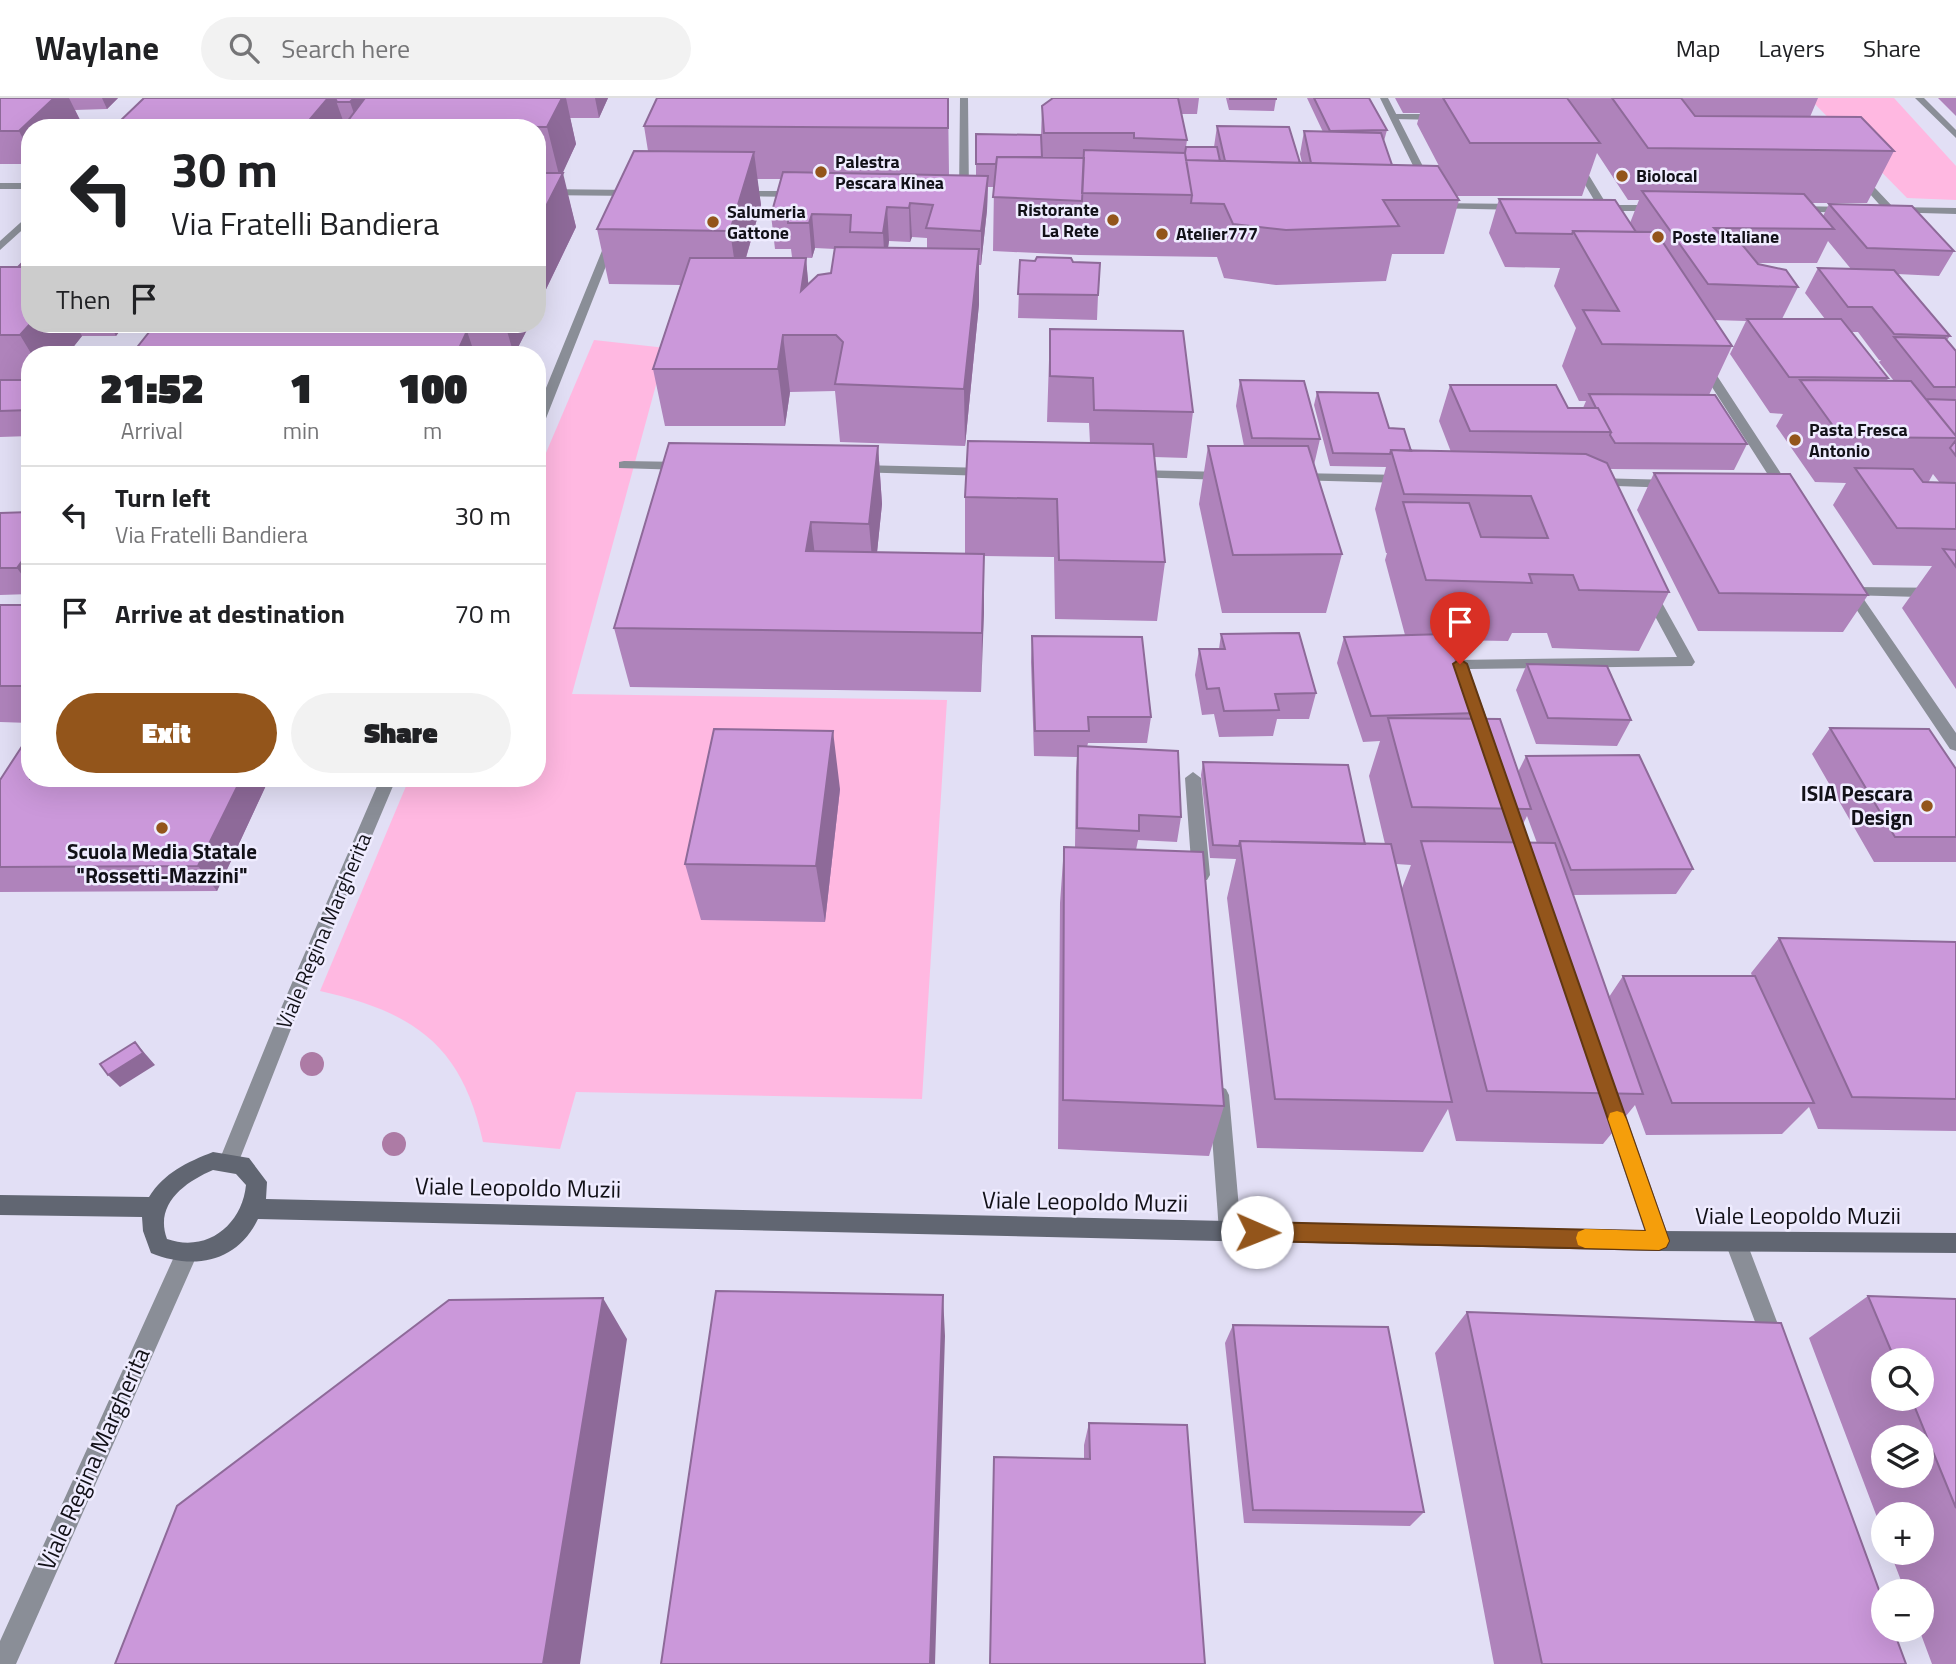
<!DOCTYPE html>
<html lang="en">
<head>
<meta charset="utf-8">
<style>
  body { margin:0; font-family:"Titillium Web",sans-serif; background:#f2f2f2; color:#202124; height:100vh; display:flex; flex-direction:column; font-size:26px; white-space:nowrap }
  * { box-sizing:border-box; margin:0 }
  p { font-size:23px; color:#757577 }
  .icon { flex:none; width:38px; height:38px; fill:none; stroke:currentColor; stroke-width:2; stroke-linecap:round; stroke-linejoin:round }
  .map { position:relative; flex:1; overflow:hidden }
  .drawer { position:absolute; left:21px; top:248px; width:525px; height:441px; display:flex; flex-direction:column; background:#fff; border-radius:28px; box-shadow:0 7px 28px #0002 }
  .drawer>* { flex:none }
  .hud { position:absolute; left:21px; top:21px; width:525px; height:214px; border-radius:28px; box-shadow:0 7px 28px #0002; background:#fff; color:#202124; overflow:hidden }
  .fabs { position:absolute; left:1871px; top:1250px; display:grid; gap:14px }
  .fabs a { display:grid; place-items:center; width:63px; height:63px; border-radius:50%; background:#fff; box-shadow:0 7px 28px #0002; font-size:35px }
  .pin { position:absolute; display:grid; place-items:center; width:60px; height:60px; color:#fff; margin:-72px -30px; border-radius:50% 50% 50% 0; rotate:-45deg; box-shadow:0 0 7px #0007 }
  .pin .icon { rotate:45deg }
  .me { position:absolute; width:77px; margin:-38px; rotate:91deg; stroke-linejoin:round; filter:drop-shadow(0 0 5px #0008) }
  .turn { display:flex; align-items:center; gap:24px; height:147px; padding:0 35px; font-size:32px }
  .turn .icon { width:91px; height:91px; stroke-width:2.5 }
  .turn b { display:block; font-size:49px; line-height:60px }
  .then { display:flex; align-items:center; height:66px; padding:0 35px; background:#0003; gap:14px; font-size:26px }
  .eta { display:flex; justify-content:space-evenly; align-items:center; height:119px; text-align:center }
  .eta b { font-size:42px; font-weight:800; line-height:49px }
  .button { display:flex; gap:14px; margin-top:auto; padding:14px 35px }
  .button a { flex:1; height:80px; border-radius:42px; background:#93551b; color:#fff; font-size:28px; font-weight:800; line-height:80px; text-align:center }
  .button a+a { background:#f2f2f2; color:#202124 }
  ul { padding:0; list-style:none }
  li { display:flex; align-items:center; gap:21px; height:98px; padding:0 35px; border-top:2px solid #e0e0e0 }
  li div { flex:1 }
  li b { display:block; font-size:26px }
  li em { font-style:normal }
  header { display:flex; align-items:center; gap:42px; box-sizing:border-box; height:98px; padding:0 35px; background:#fff; border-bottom:2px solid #e0e0e0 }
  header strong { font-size:33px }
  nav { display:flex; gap:38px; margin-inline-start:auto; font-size:24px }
  .search { width:490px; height:63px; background:#f2f2f2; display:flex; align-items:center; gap:18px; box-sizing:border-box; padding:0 24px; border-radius:38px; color:#757577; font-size:26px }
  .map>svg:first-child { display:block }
  .green { fill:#ffb8e1 }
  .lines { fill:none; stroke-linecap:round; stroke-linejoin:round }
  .lane { fill:#8a8e97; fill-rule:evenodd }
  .street { fill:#8a8e97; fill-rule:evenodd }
  .secondary { fill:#616672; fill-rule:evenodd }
  .tree { fill:#ad7ba5 }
  .wall { fill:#af83bb; fill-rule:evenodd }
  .shaded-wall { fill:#8e6a99 }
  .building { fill:#cb98da; stroke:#8e6a99; stroke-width:2 }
  .route { fill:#93551b; stroke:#603712; stroke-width:2 }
  .slow { fill:#f59e0b }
  .poi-dot { fill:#93551b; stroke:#efecff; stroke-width:2.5 }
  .labels { text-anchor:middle; stroke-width:5; stroke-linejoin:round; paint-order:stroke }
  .far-poi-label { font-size:18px; font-weight:bold; fill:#121118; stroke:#efecff; text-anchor:start }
  .poi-label { font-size:21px; font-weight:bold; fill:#121118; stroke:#efecff; text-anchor:end }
  .street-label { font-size:21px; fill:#121118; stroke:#efecff }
  .near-street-label { font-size:24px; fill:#121118; stroke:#efecff }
</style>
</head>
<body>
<header>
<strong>Waylane</strong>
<div class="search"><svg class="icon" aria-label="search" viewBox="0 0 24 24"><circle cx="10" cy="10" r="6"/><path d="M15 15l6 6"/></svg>Search here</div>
<nav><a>Map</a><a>Layers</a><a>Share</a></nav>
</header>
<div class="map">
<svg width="1956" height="1566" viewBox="0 0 1956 1566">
  <rect width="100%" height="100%" fill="#e2dff5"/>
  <path class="green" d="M1809 0H1894L1956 68V102L1907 100Z
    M594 242 666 250 572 596 947 602 922 1001 576 994 560 1051 483 1044C462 946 413 914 320 893L409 681H537V376Z"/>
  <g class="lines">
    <path class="lane" d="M1395 16H1440L1445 19 1440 22 1392 21V17Z
      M1852 489 1956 490V500L1847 497V491Z"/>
    <path class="street" d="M960 0H968L969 97 964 100 959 97Z
      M1380 0H1388L1433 88 1431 90 1423 88Z
      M1915 0H1924L1956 32V40Z
      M1573 61H1579L1607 107H1657L1662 110 1657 113H1611L1612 119H1604L1601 113 1593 110 1597 107 1571 63Z
      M1854 74H1860L1893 109 1956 110V116L1886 114 1854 78Z
      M0 85H30V91H0Z
      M537 91 635 92 640 95 635 98 537 97Z
      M737 93H800L805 96 800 99 733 98V94Z
      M1433 105 1521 106 1526 109 1521 112 1429 110 1428 108Z
      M1794 108 1850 109 1855 112 1850 115 1790 113 1789 111Z
      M30 116V125L0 152V143Z
      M608 138 617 140 543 328 537 332V312Z
      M1698 261 1708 264 1793 394 1791 397 1786 398 1779 394 1696 264Z
      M624 363 683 364 689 368 683 372 619 370V364Z
      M858 367 988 370 995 374 988 378 853 374V368Z
      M1135 372 1226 374 1233 378 1226 382 1130 379V373Z
      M1296 375 1404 377 1411 381 1404 385 1291 382 1289 379Z
      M1593 380 1674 382 1681 386 1674 390 1588 387 1586 384Z
      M1849 485 1854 487 1956 635V653L1950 651 1842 490Z
      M1649 489 1656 494 1695 564 1692 568 1469 571 1495 643 1487 649 1481 647 1452 566 1455 562 1677 559 1642 494Z
      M1193 674 1201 680 1210 777 1207 782H1195L1192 777 1185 680Z
      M380 681H396L300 908 239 1063 236 1070 229 1072 222 1070 219 1063 282 908Z
      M1219 988 1226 991 1229 997 1241 1133 1238 1140 1230 1143 1222 1140 1219 1133 1209 997 1212 991Z
      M1611 995 1618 998 1621 1004 1670 1143 1667 1150 1659 1153 1651 1150 1648 1143 1601 1004 1604 998Z
      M1736 1134 1744 1137 1785 1245 1782 1253 1774 1256 1766 1253 1725 1144 1728 1137Z
      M186 1147 194 1150 197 1157 16 1566H0V1543L178 1150Z"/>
    <path class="secondary" d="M213 1054 249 1060 267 1084 266 1101 1659 1133 1956 1135V1155L1659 1153 258 1121C237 1165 193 1172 151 1155L143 1133 142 1119 0 1117V1097L149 1099C164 1075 187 1064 213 1054ZM213 1072 236 1076 246 1087C242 1127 207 1155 167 1141 154 1106 185 1084 213 1072Z"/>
  </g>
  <g class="tree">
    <circle cx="312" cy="966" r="12"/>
    <circle cx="394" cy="1046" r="12"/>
  </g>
  <path class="wall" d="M0 0H118L107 11 75 12 80 22 72 30H30V66H0Z
    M144 0H608L599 20H570L576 46 562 75 576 129 537 210V30H120L118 25Z
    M948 0 949 77 976 78V36L1041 37 1042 8 1053 0H1199L1197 16H1181L1187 42 1186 49H1214L1217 28 1302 65 1300 56 1304 33 1323 34 1307 0H1369L1387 32 1384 43 1392 67 1450 89 1417 26 1420 15H1403L1395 0H1818L1810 19 1894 53 1867 105H1812L1823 118 1829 106 1954 153 1939 178 1897 176 1950 238 1947 242 1956 253V591L1902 510 1932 468 1873 467 1833 407 1846 385 1815 384 1776 328 1783 316 1770 315 1730 256 1746 223 1714 222 1732 248 1709 297 1747 346 1734 372 1610 371 1669 494 1639 553 1552 550 1547 535H1512L1508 543 1447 542 1478 615 1475 621 1518 674 1526 658 1693 771 1676 796 1573 797 1609 899 1623 878H1752L1751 875 1779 840 1956 844V1033L1818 1031 1809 1009 1782 1036 1646 1037 1635 1007 1603 1046 1456 1043 1448 1011 1423 1054 1257 1050 1227 800 1236 761 1210 760 1201 677 1203 664 1365 746H1385L1369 678 1380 643 1363 644 1337 565 1344 539 1405 537 1385 462 1387 455H1386L1375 411 1386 369 1330 368 1314 307 1317 294 1389 330 1411 353 1451 354 1439 323 1450 287 1568 310H1583L1586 303H1579L1562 268 1576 230 1554 188 1560 170 1505 169 1489 135 1499 101 1630 125 1639 102H1628L1597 55 1582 98H1456L1459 102 1444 156H1392L1386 183 1276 187 1224 180 1217 159 1079 157 993 153 994 89H988L987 112 981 167H979V206L965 348 840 344 835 293 790 294 785 328H665L653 271 681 187 609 186 597 131 648 53 644 28ZM757 81H781L771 117 775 151H791L792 159 812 160 815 150 835 151 831 175 808 186 806 160H746L761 107ZM912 139 927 140V150H888L889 143 910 144ZM1828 143 1851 171 1818 170 1805 195 1825 221H1782L1798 189 1757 165H1817ZM1851 234H1858L1879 262H1881L1879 264 1894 283H1887L1888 280ZM1933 376 1940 385H1928ZM1527 718 1537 745 1514 744ZM1396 766 1411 767 1402 790Z
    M1226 0H1276V1L1274 13 1229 12Z
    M1938 0H1956V18Z
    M1020 162 1073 164 1098 197 1097 222 1018 220Z
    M0 169 30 226H125L116 238H82L67 257H30V282H0Z
    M152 226H306L301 233H346L343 226H530L514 257H131L155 233Z
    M1050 231 1193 314 1187 360 1154 359 1165 464 1157 523 1055 521 1054 459 984 458 981 594 630 589 614 530 878 348 882 406 877 454 965 456V399L1090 345 1089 325 1047 324Z
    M0 282 30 287V338L0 339Z
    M1240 282 1320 341 1314 367 1342 456 1326 515H1222L1199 406 1208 348H1244L1236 308Z
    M1654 375 1868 497 1843 534 1698 533 1637 412Z
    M30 414V496L0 497V415Z
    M0 507H30V625L0 624Z
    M1221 536 1316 595 1309 621H1277L1273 638 1219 639 1214 616 1202 617 1195 577 1199 551H1219Z
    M1032 538 1151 619 1147 645H1088L1087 649 1181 719 1177 744 1138 742 1136 752 1224 1008 1209 1058 1058 1051 1060 805 1064 749H1075L1076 674 1077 659 1034 658 1031 564Z
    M1527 566 1631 622 1617 648 1536 646 1516 592Z
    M1830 630 1956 671V764H1874L1812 656Z
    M30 681H269L217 793 0 794V682Z
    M840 691 825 824 701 822 685 766Z
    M1868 1198 1956 1201V1566H1932L1919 1531H1922V1493H1905L1890 1454H1922V1416H1883V1435L1809 1240ZM1883 1262H1922V1300H1883ZM1883 1339H1922V1377H1883Z
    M1467 1214 1906 1566H1494L1435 1255Z
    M1233 1227 1424 1414 1410 1428 1244 1425 1225 1245Z
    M1089 1325 1205 1566 1084 1361V1347Z"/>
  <path class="shaded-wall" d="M54 0H69L80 22 72 30H30V54L19 33Z
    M102 0H118L107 11Z
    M328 0H335L345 28H344V30H308L306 26Z
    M354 0H365L358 27 350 4Z
    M562 0H566L576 46 560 81 547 29Z
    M595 0H608L599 20Z
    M754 54 761 107 738 187 730 133Z
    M563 75 576 129 537 210V126Z
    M988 78 987 112 981 167V133Z
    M910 105 912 139 910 144 909 110Z
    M887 109 889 143 885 169 883 135Z
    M812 116 815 150 812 160 809 125Z
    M979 151V206L965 348 964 291Z
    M806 160 811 215 801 193Z
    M30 226H75L82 238 67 257H32L20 237Z
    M110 226H125L116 238Z
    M278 226H306L288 252 277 227Z
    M505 226H530L514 257Z
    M467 233 475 257H456Z
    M783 237 790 294 785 328 778 271Z
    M878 348 882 406 874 484 869 426Z
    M811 424 818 483 806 453Z
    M30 452V488L17 470Z
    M984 456V515L981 594 982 535Z
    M833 633 840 691 825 824 816 768Z
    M241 681H269L217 793 198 768Z
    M135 944 155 967 120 989 108 977Z
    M943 1197 945 1238 935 1566H930Z
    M603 1200 627 1241 580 1566H543Z"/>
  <path class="building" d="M0 0H54L19 33H0Z
    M144 0H328L306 26 118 25Z
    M335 0H354L350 4H337Z
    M365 0H562L547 29 344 28Z
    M657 0H948V30L644 28Z
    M1053 0H1178L1187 42 1134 40V35H1044L1042 8Z
    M1230 0H1276V1H1230Z
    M1314 0H1369L1387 32 1330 33Z
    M1443 0H1567L1600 45H1470Z
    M1612 0H1681L1695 18 1861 19 1894 53 1648 50Z
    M1217 28 1289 29 1300 65 1225 63Z
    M1304 33 1381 35 1392 67 1311 65Z
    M976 36 1041 37 1042 59H997L996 66H976Z
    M1186 49H1217L1220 63 1186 62 1185 55Z
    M1084 52 1185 55 1192 97 1082 95Z
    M634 53 754 54 730 133 597 131Z
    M997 59 1084 60 1082 103 993 99Z
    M1186 62 1438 68 1459 102H1383L1399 128 1286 132 1233 126 1224 106 1191 105 1192 97Z
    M783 74 988 78 981 133 926 130 933 107 910 105 909 110 887 109 883 135 850 134 851 117 812 116 809 125H788V117H771Z
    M537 75H563L537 126Z
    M1642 93 1804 96 1834 131 1714 130 1722 138 1740 144 1758 166 1786 172 1798 189 1708 186Z
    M1499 101 1615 102 1636 134 1573 133 1572 136 1516 135Z
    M1829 106 1912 108 1954 153 1867 150Z
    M1573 133 1656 134 1732 248 1602 246 1583 212 1619 213Z
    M835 149 979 151 964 291 835 286 843 244 836 237H783L778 271H653L690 160H806L801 193 818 177 831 175Z
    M30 157V169H18Z
    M1037 159 1071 160 1073 164 1100 165 1098 197 1018 196 1020 162 1035 163Z
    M0 169H30V226L20 237H0Z
    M1818 170 1894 172 1950 238 1894 236 1872 209H1848Z
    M1747 221H1841L1888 280 1789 279Z
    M172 226H278L277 227Z
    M1050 231 1183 233 1193 314 1094 312 1093 280 1050 278Z
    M150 233H467L456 257H131Z
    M1894 239 1945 240 1956 253V289H1934Z
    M0 282H23L26 287H30V312L0 313Z
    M1240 282 1304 283 1320 341 1252 340Z
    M1800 282 1911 283 1956 338V340L1841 339Z
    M1450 287H1556L1568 310H1598L1611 334 1470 333Z
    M1317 294 1378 295 1389 330 1404 331 1411 353 1391 352 1390 356 1333 355Z
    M1589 296 1715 297 1747 346 1615 345 1610 337 1611 334 1598 310H1596Z
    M1926 301 1956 302V338Z
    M1956 342V358L1950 350Z
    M968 343 1153 346 1165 464 1059 462 1057 401 965 399Z
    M669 345 878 348 869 426 811 424 806 453 984 456 982 535 614 530Z
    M1208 348H1308L1342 456 1233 457Z
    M1391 352 1586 356 1607 365 1669 494 1579 492 1573 477 1529 476 1532 485 1426 482 1403 404 1469 405 1481 439 1548 440 1531 398 1404 396Z
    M1855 370 1913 371 1923 384 1956 385V431L1897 430Z
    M1654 375 1790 376 1868 497 1719 495Z
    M30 414V452L17 470H0V415Z
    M1943 451 1956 452V469Z
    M0 507H30V588H0Z
    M1299 535 1316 595 1275 596 1279 612 1224 613 1219 590 1207 591 1199 551H1225L1221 536Z
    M1445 536 1478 615 1371 618 1344 539Z
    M1032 538 1142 539 1151 619H1088L1089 633H1035Z
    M1527 566 1607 568 1631 622 1548 620Z
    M1388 620 1500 621 1531 711 1412 709Z
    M1830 630 1929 631 1956 671V739H1895Z
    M714 631 833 633 816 768 685 766Z
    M30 636V681H241L198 768 0 769V682Z
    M1078 648 1178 653 1181 719 1139 717V733L1077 730Z
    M1639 657 1693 771 1571 772 1526 658Z
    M1203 664 1348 667 1365 746 1240 743 1239 748 1213 747Z
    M1240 743 1391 746 1452 1004 1275 1001Z
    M1421 743 1555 745 1643 996 1487 993Z
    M1064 749 1203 754 1224 1008 1063 1002Z
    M1779 840 1956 844V1001L1852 999Z
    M1623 878H1755L1814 1005H1672Z
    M135 944 143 955 108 977 100 966Z
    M716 1193 943 1197 930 1566H661Z
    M1868 1198 1956 1201V1410L1911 1300H1922V1262H1895Z
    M603 1200 543 1566H115L177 1408 449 1202Z
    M1467 1214 1781 1225 1883 1503V1531H1893L1906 1566H1542Z
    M1233 1227 1388 1229 1424 1414 1253 1412Z
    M1089 1325 1187 1327 1205 1566H990L994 1359 1090 1361Z"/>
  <path class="route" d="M1460 561 1467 566 1669 1143 1666 1149 1659 1152 1257 1143 1251 1140 1248 1134 1251 1127 1257 1124 1646 1133 1453 566Z"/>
  <path class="slow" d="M1617 1013 1623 1015 1626 1021 1669 1143 1666 1149 1659 1152 1585 1150 1578 1147 1576 1140 1578 1134 1585 1131 1646 1133 1608 1021 1610 1015Z"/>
  <g class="poi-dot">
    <circle cx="821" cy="74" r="7"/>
    <circle cx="1622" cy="78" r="7"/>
    <circle cx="1113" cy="122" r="7"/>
    <circle cx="713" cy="124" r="7"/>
    <circle cx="1162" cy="136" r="7"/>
    <circle cx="1658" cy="139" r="7"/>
    <circle cx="1795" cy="342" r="7"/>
    <circle cx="1927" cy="708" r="7"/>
    <circle cx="162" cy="730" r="7"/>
  </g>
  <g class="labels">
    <g class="far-poi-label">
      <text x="835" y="70">Palestra<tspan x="835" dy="21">Pescara Kinea</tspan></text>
      <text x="1636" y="84">Biolocal</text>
      <text x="1099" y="118" text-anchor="end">Ristorante<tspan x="1099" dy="21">La Rete</tspan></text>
      <text x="727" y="120">Salumeria<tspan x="727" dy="21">Gattone</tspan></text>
      <text x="1176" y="142">Atelier777</text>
      <text x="1672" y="145">Poste Italiane</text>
      <text x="1809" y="338">Pasta Fresca<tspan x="1809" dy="21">Antonio</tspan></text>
    </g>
    <g class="poi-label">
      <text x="1913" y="703">ISIA Pescara<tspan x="1913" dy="24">Design</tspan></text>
      <text x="162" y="761" text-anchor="middle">Scuola Media Statale<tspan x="162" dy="24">"Rossetti-Mazzini"</tspan></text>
    </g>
    <g class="street-label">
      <text transform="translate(324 833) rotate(-67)" y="7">Viale Regina Margherita</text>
    </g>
    <g class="near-street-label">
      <text transform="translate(518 1090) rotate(1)" y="8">Viale Leopoldo Muzii</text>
      <text transform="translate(1085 1104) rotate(1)" y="8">Viale Leopoldo Muzii</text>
      <text x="1798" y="1126">Viale Leopoldo Muzii</text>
      <text transform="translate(94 1361) rotate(-66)" y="8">Viale Regina Margherita</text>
    </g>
  </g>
</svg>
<div class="fabs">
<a><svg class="icon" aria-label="search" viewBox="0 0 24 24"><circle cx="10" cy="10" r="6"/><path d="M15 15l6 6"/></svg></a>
<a><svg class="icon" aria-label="layers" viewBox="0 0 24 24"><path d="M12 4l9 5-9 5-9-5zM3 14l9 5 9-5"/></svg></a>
<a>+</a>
<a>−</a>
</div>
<div class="pin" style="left:1460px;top:566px;background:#d93025"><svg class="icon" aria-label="arrive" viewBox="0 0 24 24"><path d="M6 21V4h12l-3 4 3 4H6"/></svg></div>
<svg class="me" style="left:1257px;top:1134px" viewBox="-20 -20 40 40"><circle r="19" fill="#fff"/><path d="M0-13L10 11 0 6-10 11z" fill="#93551b"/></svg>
<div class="hud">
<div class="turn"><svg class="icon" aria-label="left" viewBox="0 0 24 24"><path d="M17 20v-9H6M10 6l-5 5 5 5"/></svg><div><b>30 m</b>Via Fratelli Bandiera</div></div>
<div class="then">Then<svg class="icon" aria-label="arrive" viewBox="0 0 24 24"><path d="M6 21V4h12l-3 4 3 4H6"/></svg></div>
</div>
<section class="drawer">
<div class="eta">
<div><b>21:52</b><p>Arrival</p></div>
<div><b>1</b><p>min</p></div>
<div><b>100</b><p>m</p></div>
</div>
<ul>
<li><svg class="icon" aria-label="left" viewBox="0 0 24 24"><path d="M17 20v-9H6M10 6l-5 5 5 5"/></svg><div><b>Turn left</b><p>Via Fratelli Bandiera</p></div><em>30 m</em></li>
<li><svg class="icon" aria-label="arrive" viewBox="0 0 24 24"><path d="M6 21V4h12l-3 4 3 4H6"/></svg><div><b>Arrive at destination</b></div><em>70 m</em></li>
</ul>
<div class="button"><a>Exit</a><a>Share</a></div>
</section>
</div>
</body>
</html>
